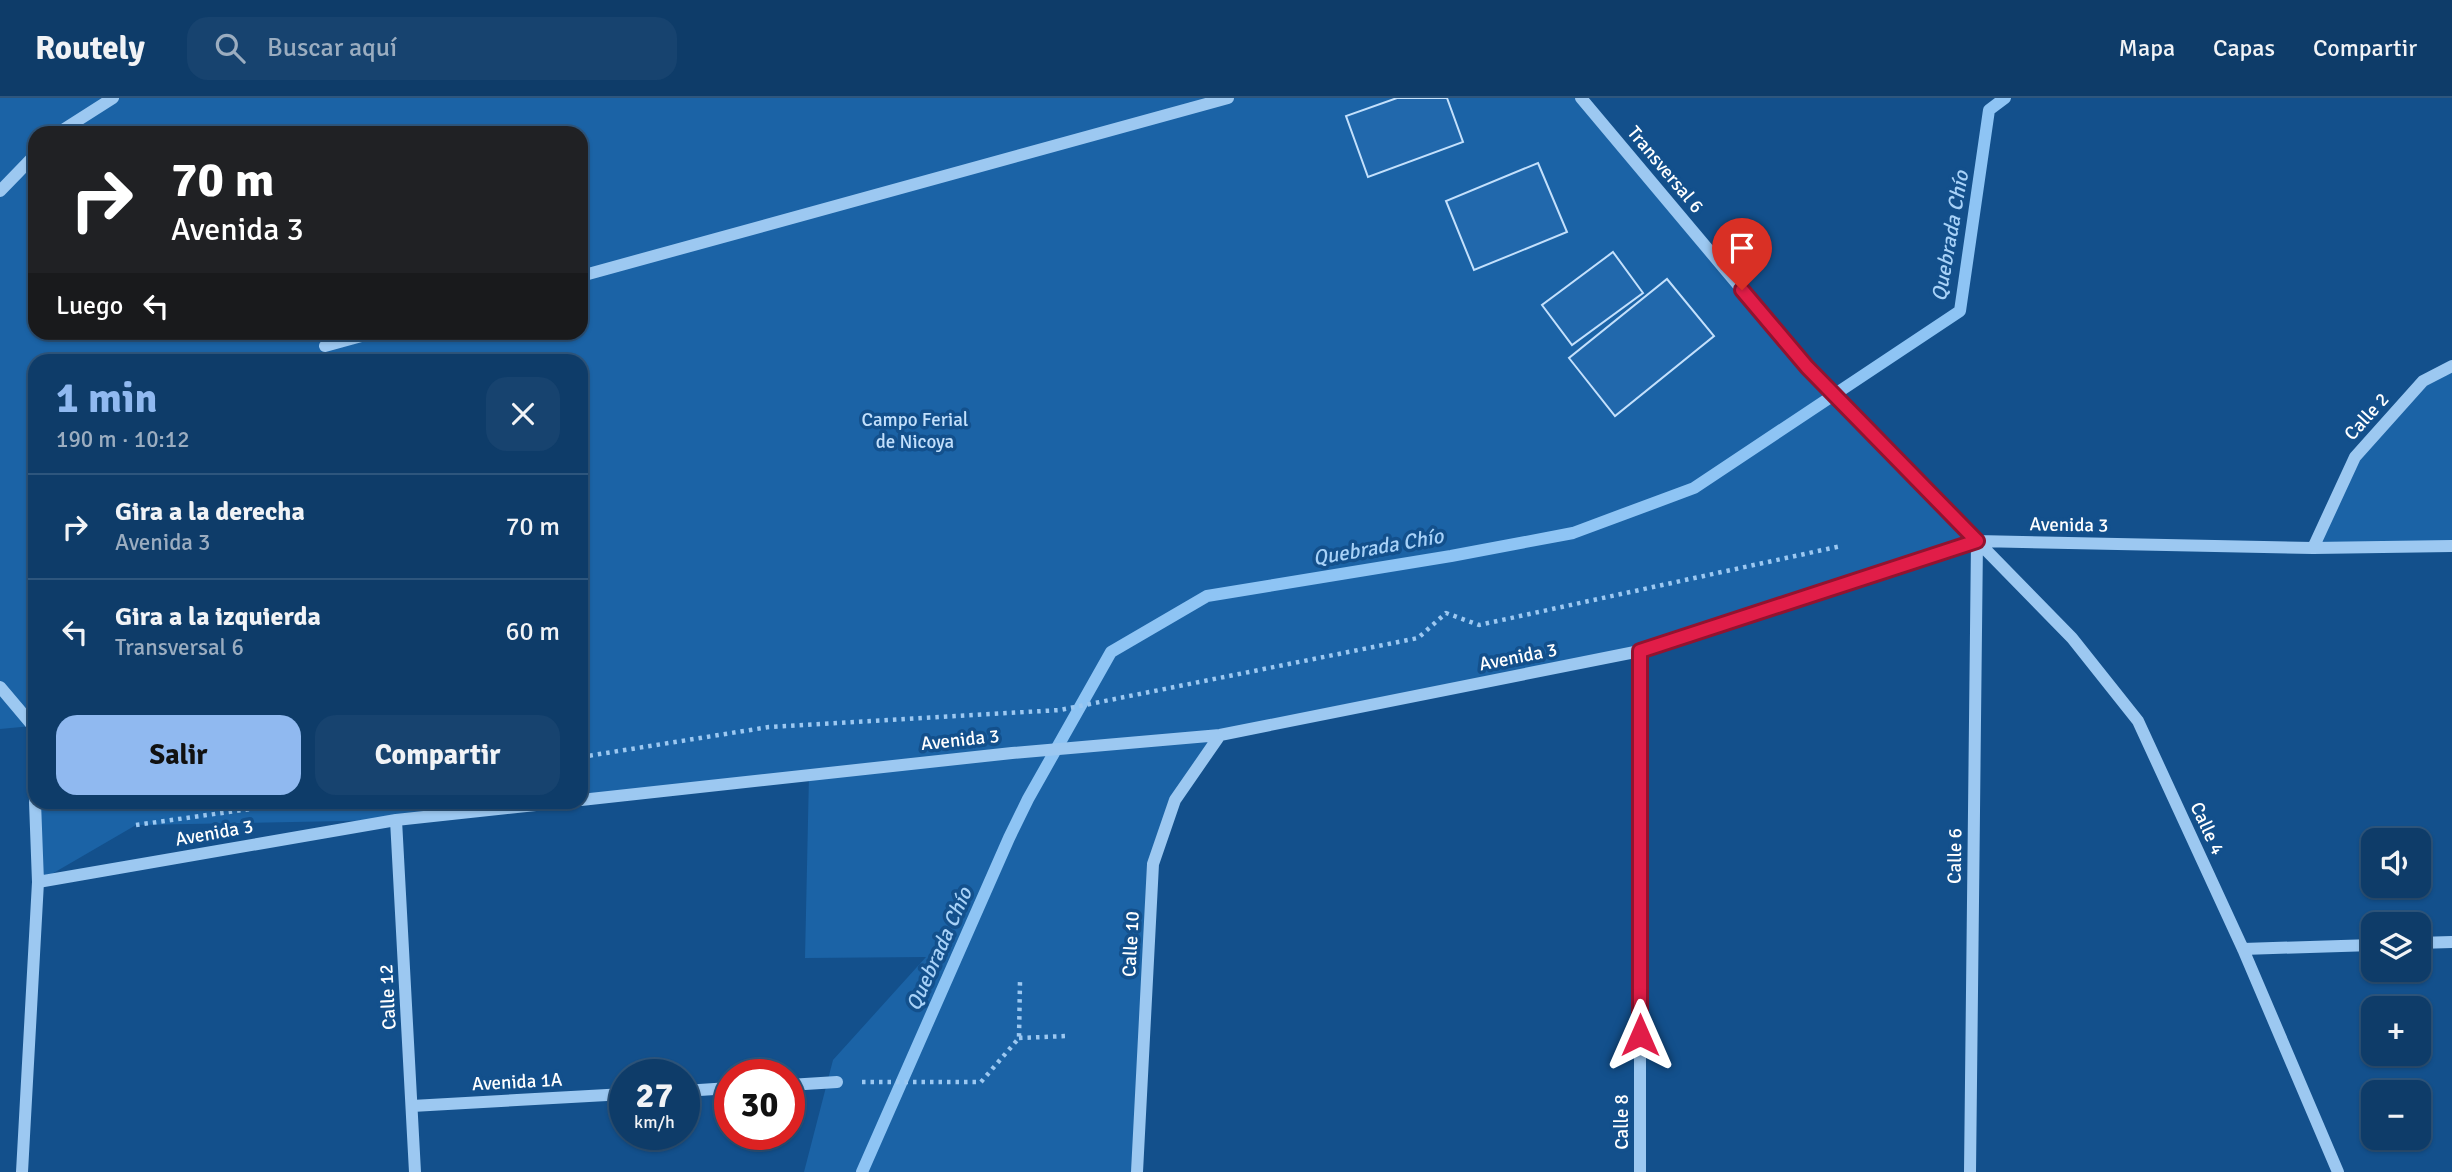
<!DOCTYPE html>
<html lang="es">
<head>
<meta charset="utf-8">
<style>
  body { margin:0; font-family:Signika,sans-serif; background:#17436f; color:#f1f3f6; height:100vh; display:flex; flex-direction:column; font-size:26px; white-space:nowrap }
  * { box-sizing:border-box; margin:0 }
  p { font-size:23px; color:#9badc0 }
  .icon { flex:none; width:38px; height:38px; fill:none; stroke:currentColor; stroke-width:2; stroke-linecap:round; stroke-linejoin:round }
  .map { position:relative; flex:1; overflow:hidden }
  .details { position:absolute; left:28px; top:256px; width:560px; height:455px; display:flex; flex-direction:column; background:#0e3c69; border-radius:21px; box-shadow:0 2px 5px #0004,0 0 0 2px #2e567d }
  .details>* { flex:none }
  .banner { position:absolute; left:28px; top:28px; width:560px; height:214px; border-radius:21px; box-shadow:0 2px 5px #0004,0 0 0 2px #2e567d; background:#202124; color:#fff; overflow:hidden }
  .controls { position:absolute; left:2361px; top:730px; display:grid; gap:14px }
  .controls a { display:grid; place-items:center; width:70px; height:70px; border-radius:14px; background:#0e3c69; box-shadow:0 2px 5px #0004,0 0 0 2px #2e567d; font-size:35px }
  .speed { position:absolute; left:609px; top:961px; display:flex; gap:14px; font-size:35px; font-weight:700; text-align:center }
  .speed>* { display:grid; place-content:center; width:91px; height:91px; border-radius:50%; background:#0e3c69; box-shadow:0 2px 5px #0004,0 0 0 2px #2e567d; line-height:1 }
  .speed small { font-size:18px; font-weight:400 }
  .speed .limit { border:10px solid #d22; background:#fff; color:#111 }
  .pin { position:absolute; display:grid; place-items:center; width:60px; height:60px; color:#fff; margin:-72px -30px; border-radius:50% 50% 50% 0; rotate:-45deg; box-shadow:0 0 7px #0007 }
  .pin .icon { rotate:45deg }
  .me { position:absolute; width:77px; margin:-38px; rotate:0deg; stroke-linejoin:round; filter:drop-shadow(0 0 5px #0008) }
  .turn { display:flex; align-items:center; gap:24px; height:147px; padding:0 28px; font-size:32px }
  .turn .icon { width:91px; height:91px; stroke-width:2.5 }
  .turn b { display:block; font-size:49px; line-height:60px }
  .then { display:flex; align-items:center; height:66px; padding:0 28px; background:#0003; gap:14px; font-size:26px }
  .round { display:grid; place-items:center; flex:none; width:74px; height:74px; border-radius:21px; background:#17436f }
  .head { display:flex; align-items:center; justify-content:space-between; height:119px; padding:0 28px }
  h1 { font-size:42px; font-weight:800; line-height:52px; color:#90b9f0 }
  .action { display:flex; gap:14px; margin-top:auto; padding:14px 28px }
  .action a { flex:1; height:80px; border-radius:21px; background:#90b9f0; color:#111; font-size:28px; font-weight:800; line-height:80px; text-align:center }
  .action a+a { background:#17436f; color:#f1f3f6 }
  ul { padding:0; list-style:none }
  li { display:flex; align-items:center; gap:21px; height:105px; padding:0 28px; border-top:2px solid #2e567d }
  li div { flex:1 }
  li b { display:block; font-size:26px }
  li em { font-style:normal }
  header { display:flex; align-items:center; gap:42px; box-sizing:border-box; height:98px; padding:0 35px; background:#0e3c69; border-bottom:2px solid #2e567d }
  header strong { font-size:33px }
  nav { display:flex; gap:38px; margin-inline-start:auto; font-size:24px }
  .search { width:490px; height:63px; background:#17436f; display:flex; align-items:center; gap:18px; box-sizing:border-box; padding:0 24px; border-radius:21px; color:#9badc0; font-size:26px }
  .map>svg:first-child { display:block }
  .green { fill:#1b63a6; fill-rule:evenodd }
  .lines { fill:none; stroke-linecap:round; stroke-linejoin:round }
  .stream { stroke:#8ec4f4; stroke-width:12 }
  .building { fill:#2168ac; stroke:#c3e0fc; stroke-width:2 }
  .path { stroke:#9cc8f1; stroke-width:4.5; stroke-dasharray:3.5 5; stroke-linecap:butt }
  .minor { stroke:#9cc8f1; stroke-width:12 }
  .route-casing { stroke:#92132f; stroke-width:18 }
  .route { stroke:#e11d48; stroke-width:12 }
  .labels { text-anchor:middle; stroke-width:7; stroke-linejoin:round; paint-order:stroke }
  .street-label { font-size:19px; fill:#fff; stroke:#13508c }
  .park-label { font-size:19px; fill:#c3e0fc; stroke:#13508c }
  .water-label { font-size:21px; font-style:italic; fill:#a8d2f8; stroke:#13508c }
</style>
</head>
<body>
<header>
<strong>Routely</strong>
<div class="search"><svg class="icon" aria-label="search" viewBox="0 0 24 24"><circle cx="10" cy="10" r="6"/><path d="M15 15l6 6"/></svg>Buscar aquí</div>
<nav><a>Mapa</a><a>Capas</a><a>Compartir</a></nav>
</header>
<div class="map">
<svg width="2452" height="1074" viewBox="0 0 2452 1074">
  <rect width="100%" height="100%" fill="#13508c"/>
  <path class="green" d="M0 0H1585L1710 153 1977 443 1640 553 1220 637 1175 702 1153 766 1137 1074H804L833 962 926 859 805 860 809 677 581 702V262H35V702L32 628 0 631ZM35 35H581V234H35Z
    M2452 268V448L2313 450 2355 359 2423 283Z
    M35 704H564L396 722 136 727 38 784Z"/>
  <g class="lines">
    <path class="stream" d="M862 1074 1009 740 1028 701 1111 554 1207 498 1451 458 1573 435 1694 390 1960 213 1989 12 2005 0"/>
  </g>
  <path class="building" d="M1397 0H1447L1463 44 1368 79 1346 18Z
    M1538 65 1567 134 1474 172 1446 103Z
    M1613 154 1643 195 1572 247 1542 207Z
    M1667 181 1714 238 1615 318 1569 260Z"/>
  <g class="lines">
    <path class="path" d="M581 659 769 629 1060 612 1418 540 1446 515 1479 527 1841 448
      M136 727 300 704
      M1019 940 1067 938
      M862 984H981L1019 940 1020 883"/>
    <path class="minor" d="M1581 0 1807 269 2072 540 2138 623 2243 851 2338 1074
      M58 35 113 0
      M0 93 35 57
      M581 178 1228 0
      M325 248 376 234
      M2313 450 2355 359 2423 283 2452 268
      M1640 553V1074
      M0 589 33 628 35 702
      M581 702 1012 655 1220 637 1640 553 1977 443 2313 450 2452 448
      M396 722 415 1074
      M38 784 396 722 564 704
      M2418 845 2452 844
      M2243 851 2373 847
      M789 987 837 984
      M684 993 730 990
      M412 1008 625 996
      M22 1074 38 784 35 704
      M1137 1074 1153 766 1175 702 1220 637
      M1970 1074 1977 443"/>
  </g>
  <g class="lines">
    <defs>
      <path id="route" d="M1640 937V553L1977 443 1807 269 1742 192"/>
    </defs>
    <use href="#route" class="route-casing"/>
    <use href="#route" class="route"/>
  </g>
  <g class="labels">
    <g class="street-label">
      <text transform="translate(1666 71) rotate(50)" y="7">Transversal 6</text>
      <text transform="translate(2366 318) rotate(-48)" y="7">Calle 2</text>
      <text transform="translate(2069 426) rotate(1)" y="7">Avenida 3</text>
      <text transform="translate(1518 558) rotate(-11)" y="7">Avenida 3</text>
      <text transform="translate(960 641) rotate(-6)" y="7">Avenida 3</text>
      <text transform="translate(2208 730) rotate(65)" y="7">Calle 4</text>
      <text transform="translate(214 734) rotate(-10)" y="7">Avenida 3</text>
      <text transform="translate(1954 758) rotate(-89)" y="7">Calle 6</text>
      <text transform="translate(1130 846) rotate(-87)" y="7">Calle 10</text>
      <text transform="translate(387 899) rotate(-93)" y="7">Calle 12</text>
      <text transform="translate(517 983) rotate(-3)" y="7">Avenida 1A</text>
      <text transform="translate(1621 1024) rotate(-90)" y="7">Calle 8</text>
    </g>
    <g class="park-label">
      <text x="915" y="328">Campo Ferial<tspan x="915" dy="22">de Nicoya</tspan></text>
    </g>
    <g class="water-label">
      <text transform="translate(1950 138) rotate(-80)" y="7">Quebrada Chío</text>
      <text transform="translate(1378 449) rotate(-10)" y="7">Quebrada Chío</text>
      <text transform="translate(939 851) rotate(-66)" y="7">Quebrada Chío</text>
    </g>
  </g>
</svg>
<div class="controls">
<a><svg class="icon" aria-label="sound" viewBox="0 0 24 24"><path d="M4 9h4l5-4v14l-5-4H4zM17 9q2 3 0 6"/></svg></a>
<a><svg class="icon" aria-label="layers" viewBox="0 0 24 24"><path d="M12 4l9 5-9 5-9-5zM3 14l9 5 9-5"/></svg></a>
<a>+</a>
<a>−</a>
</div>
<div class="speed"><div>27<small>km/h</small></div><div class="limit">30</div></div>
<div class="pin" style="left:1742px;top:192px;background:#d93025"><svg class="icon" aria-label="arrive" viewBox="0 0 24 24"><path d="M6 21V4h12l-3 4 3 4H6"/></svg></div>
<svg class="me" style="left:1640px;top:937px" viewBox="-20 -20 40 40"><path d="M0-17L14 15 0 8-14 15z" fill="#e11d48" stroke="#fff" stroke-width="4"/></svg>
<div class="banner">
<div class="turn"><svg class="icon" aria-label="right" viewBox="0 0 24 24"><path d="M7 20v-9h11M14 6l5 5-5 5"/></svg><div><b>70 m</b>Avenida 3</div></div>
<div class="then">Luego<svg class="icon" aria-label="left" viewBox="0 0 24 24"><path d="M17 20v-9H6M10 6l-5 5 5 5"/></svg></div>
</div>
<section class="details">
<div class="head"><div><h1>1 min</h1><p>190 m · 10:12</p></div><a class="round"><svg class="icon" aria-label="close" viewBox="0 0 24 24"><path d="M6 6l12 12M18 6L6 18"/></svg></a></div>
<ul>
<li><svg class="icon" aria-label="right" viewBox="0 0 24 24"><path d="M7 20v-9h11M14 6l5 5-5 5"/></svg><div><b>Gira a la derecha</b><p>Avenida 3</p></div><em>70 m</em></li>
<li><svg class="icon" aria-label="left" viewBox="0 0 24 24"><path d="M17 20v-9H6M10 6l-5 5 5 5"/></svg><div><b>Gira a la izquierda</b><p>Transversal 6</p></div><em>60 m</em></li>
</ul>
<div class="action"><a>Salir</a><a>Compartir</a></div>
</section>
</div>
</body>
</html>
